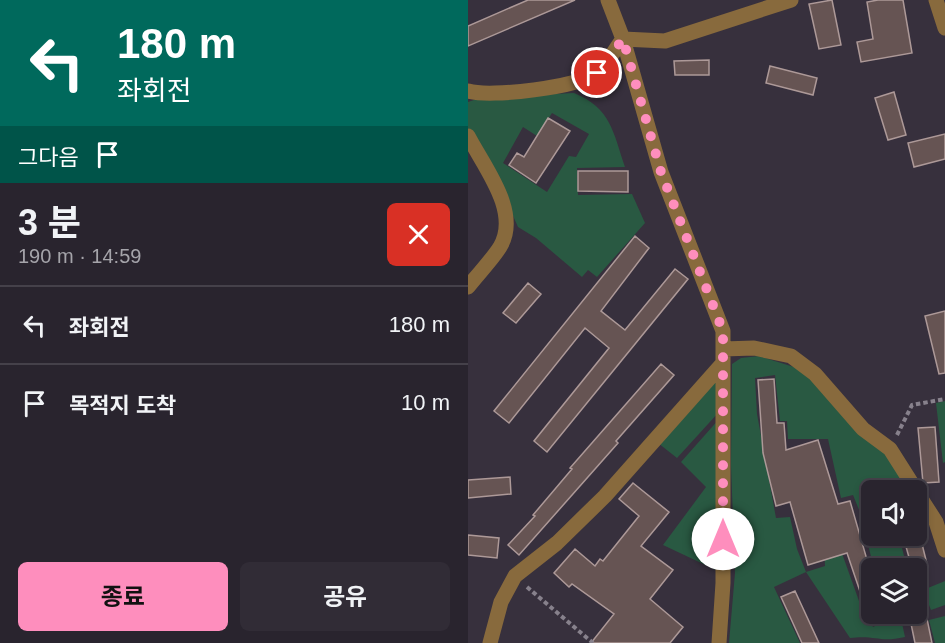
<!DOCTYPE html>
<html lang="ko">
<head>
<meta charset="utf-8">
<style>
  body { margin:0; font-family:Helvetica,"Noto Sans KR",sans-serif; background:#312c36; color:#f1f3f6; height:100vh; display:flex; flex-direction:column; font-size:22px; white-space:nowrap }
  * { box-sizing:border-box; margin:0 }
  p { font-size:20px; color:#a5a4aa }
  .icon { flex:none; width:33px; height:33px; fill:none; stroke:currentColor; stroke-width:2; stroke-linecap:round; stroke-linejoin:round }
  .map { position:relative; flex:1; overflow:hidden }
  .panel { display:flex; flex-direction:column; background:#29242e; width:468px }
  .panel>* { flex:none }
  .top-card { background:#00695c; color:#fff; overflow:hidden }
  .tools { position:absolute; left:393px; top:480px; display:grid; gap:12px }
  .tools a { display:grid; place-items:center; width:66px; height:66px; border-radius:9px; background:#29242e; box-shadow:0 3px 9px #0003,0 0 0 2px #45414a; font-size:30px }
  .pin { position:absolute; display:grid; place-items:center; width:51px; height:51px; color:#fff; margin:-26px; border:3px solid #fff; border-radius:50%; box-shadow:0 2px 6px #0007 }
  .me { position:absolute; width:66px; margin:-33px; rotate:0deg; stroke-linejoin:round; filter:drop-shadow(0 0 4px #0008) }
  .turn { display:flex; align-items:center; gap:21px; height:126px; padding:0 18px; font-size:27px }
  .turn .icon { width:78px; height:78px; stroke-width:2.5 }
  .turn b { display:block; font-size:42px; line-height:51px }
  .then { display:flex; align-items:center; height:57px; padding:0 18px; background:#0003; gap:12px; font-size:22px }
  .round { display:grid; place-items:center; flex:none; width:63px; height:63px; border-radius:9px; background:#312c36 }
  .summary { display:flex; align-items:center; justify-content:space-between; height:102px; padding:0 18px }
  h1 { font-size:36px; font-weight:700; line-height:45px }
  .primary-button { display:flex; gap:12px; margin-top:auto; padding:12px 18px }
  .primary-button a { flex:1; height:69px; border-radius:9px; background:#fe8ebd; color:#111; font-size:24px; font-weight:700; line-height:69px; text-align:center }
  .primary-button a+a { background:#312c36; color:#f1f3f6 }
  ul { padding:0; list-style:none }
  li { display:flex; align-items:center; gap:18px; height:78px; padding:0 18px; border-top:2px solid #45414a }
  li div { flex:1 }
  li b { display:block; font-size:22px }
  li em { font-style:normal }
  main { display:flex; flex:1; min-height:0 }
  .map>svg:first-child { display:block }
  .green { fill:#295942; fill-rule:evenodd }
  .building { fill:#665453; stroke:#ad9998; stroke-width:1.5 }
  .lines { fill:none; stroke-linecap:round; stroke-linejoin:round }
  .path { stroke:#87818c; stroke-width:4; stroke-dasharray:4.5 3; stroke-linecap:butt }
  .minor { stroke:#886a3d; stroke-width:15 }
  .route { stroke:#fe8ebd; stroke-width:10; stroke-dasharray:0 18 }
</style>
</head>
<body>
<main>
<section class="panel">
<div class="top-card">
<div class="turn"><svg class="icon" aria-label="left" viewBox="0 0 24 24"><path d="M17 20v-9H6M10 6l-5 5 5 5"/></svg><div><b>180 m</b>좌회전</div></div>
<div class="then">그다음<svg class="icon" aria-label="arrive" viewBox="0 0 24 24"><path d="M6 21V4h12l-3 4 3 4H6"/></svg></div>
</div>
<div class="summary"><div><h1>3 분</h1><p>190 m · 14:59</p></div><a class="round" style="background:#d93025;color:#fff"><svg class="icon" aria-label="close" viewBox="0 0 24 24"><path d="M6 6l12 12M18 6L6 18"/></svg></a></div>
<ul>
<li><svg class="icon" aria-label="left" viewBox="0 0 24 24"><path d="M17 20v-9H6M10 6l-5 5 5 5"/></svg><div><b>좌회전</b></div><em>180 m</em></li>
<li><svg class="icon" aria-label="arrive" viewBox="0 0 24 24"><path d="M6 21V4h12l-3 4 3 4H6"/></svg><div><b>목적지 도착</b></div><em>10 m</em></li>
</ul>
<div class="primary-button"><a>종료</a><a>공유</a></div>
</section>
<div class="map">
<svg width="477" height="643" viewBox="0 0 477 643">
  <rect width="100%" height="100%" fill="#37303d"/>
  <path class="green" d="M106 93C143 108 145 132 157 167L109 168 110 195 164 194 177 223 129 277 120 270 114 277 68 238 50 227 26 173 0 128V102L12 98ZM84 113 121 134 108 157 101 156 79 192 35 163 55 127 69 136Z
    M291 356 329 368 343 380 420 455 442 490H404L403 520 396 522 385 495 373 498 360 439H320L319 421H312L307 375 287 378 289 414 308 518 322 517 329 549 338 572 357 566 356 547 371 545 391 601 405 627 421 619 419 614H432L437 637C411 643 409 635 382 638L338 572 306 587 332 643H261L267 573 263 465 264 364 273 358Z
    M252 373 251 412 209 458 190 443Z
    M477 401V462L475 463 468 403Z
    M252 418 248 570 195 545 238 487 213 462Z
    M403 529 404 536H431L439 568H406L397 533Z
    M477 581V605L463 610 455 590Z
    M477 616V643H467L461 620Z"/>
  <path class="building" d="M60 0H107L0 46V26Z
    M364 0 373 45 351 49 341 4Z
    M410 0H435L444 53 393 62 389 42 405 39 399 2Z
    M241 60V75H207L206 61Z
    M302 66 349 78 345 95 298 83Z
    M426 92 438 135 420 140 407 98Z
    M80 118 102 131 68 183 41 165 49 153 56 157Z
    M477 134V159L446 167 440 143Z
    M110 171H160V192L110 191Z
    M167 236 181 248 133 311 157 330 207 269 220 279 79 452 66 441 141 348 117 328 41 423 26 411Z
    M60 283 73 294 48 323 35 313Z
    M477 311V373L471 374 457 316Z
    M193 364 206 375 148 441 150 443 51 555 40 545 67 516 65 515 104 469 102 468Z
    M306 379 309 423H316L318 450 350 440 370 504 382 501 404 577V617L401 618 379 553 340 565 322 502 308 506 295 453 290 380Z
    M467 427 471 482 455 483 450 428Z
    M42 477 43 494 0 498V480Z
    M165 483 201 512 173 546 205 570 182 599 215 627 202 643H123L146 614 104 584 101 587 86 573 107 549 127 566 132 559 135 561 171 516 151 499Z
    M0 535 31 538 29 558 0 555Z
    M435 536H452L460 568H444Z
    M327 591 351 643H334L313 597Z
    M441 614H458L464 643H447Z"/>
  <g class="lines">
    <path class="path" d="M429 435 444 405 477 399
      M59 587 125 643"/>
    <path class="minor" d="M140 0 155 39 193 172 255 331V583L251 643
      M468 0 477 28
      M0 91C22 98 111 87 129 73 139 65 147 49 155 39L197 41 323 0
      M0 136C16 167 53 212 32 247 23 261 10 274 0 287
      M255 349 286 348 323 356 347 374 395 429 422 449 448 490
      M448 491 468 522 477 550
      M22 643 33 602 47 576 89 543 137 496 255 363"/>
  </g>
  <g class="lines">
    <path class="route" d="M129 73 155 39 193 172 255 331V539"/>
  </g>
</svg>
<div class="tools">
<a><svg class="icon" aria-label="sound" viewBox="0 0 24 24"><path d="M4 9h4l5-4v14l-5-4H4zM17 9q2 3 0 6"/></svg></a>
<a><svg class="icon" aria-label="layers" viewBox="0 0 24 24"><path d="M12 4l9 5-9 5-9-5zM3 14l9 5 9-5"/></svg></a>
</div>
<div class="pin" style="left:129px;top:73px;background:#d93025"><svg class="icon" aria-label="arrive" viewBox="0 0 24 24"><path d="M6 21V4h12l-3 4 3 4H6"/></svg></div>
<svg class="me" style="left:255px;top:539px" viewBox="-20 -20 40 40"><circle r="19" fill="#fff"/><path d="M0-13L10 11 0 6-10 11z" fill="#fe8ebd"/></svg>
</div>
</main>
</body>
</html>
